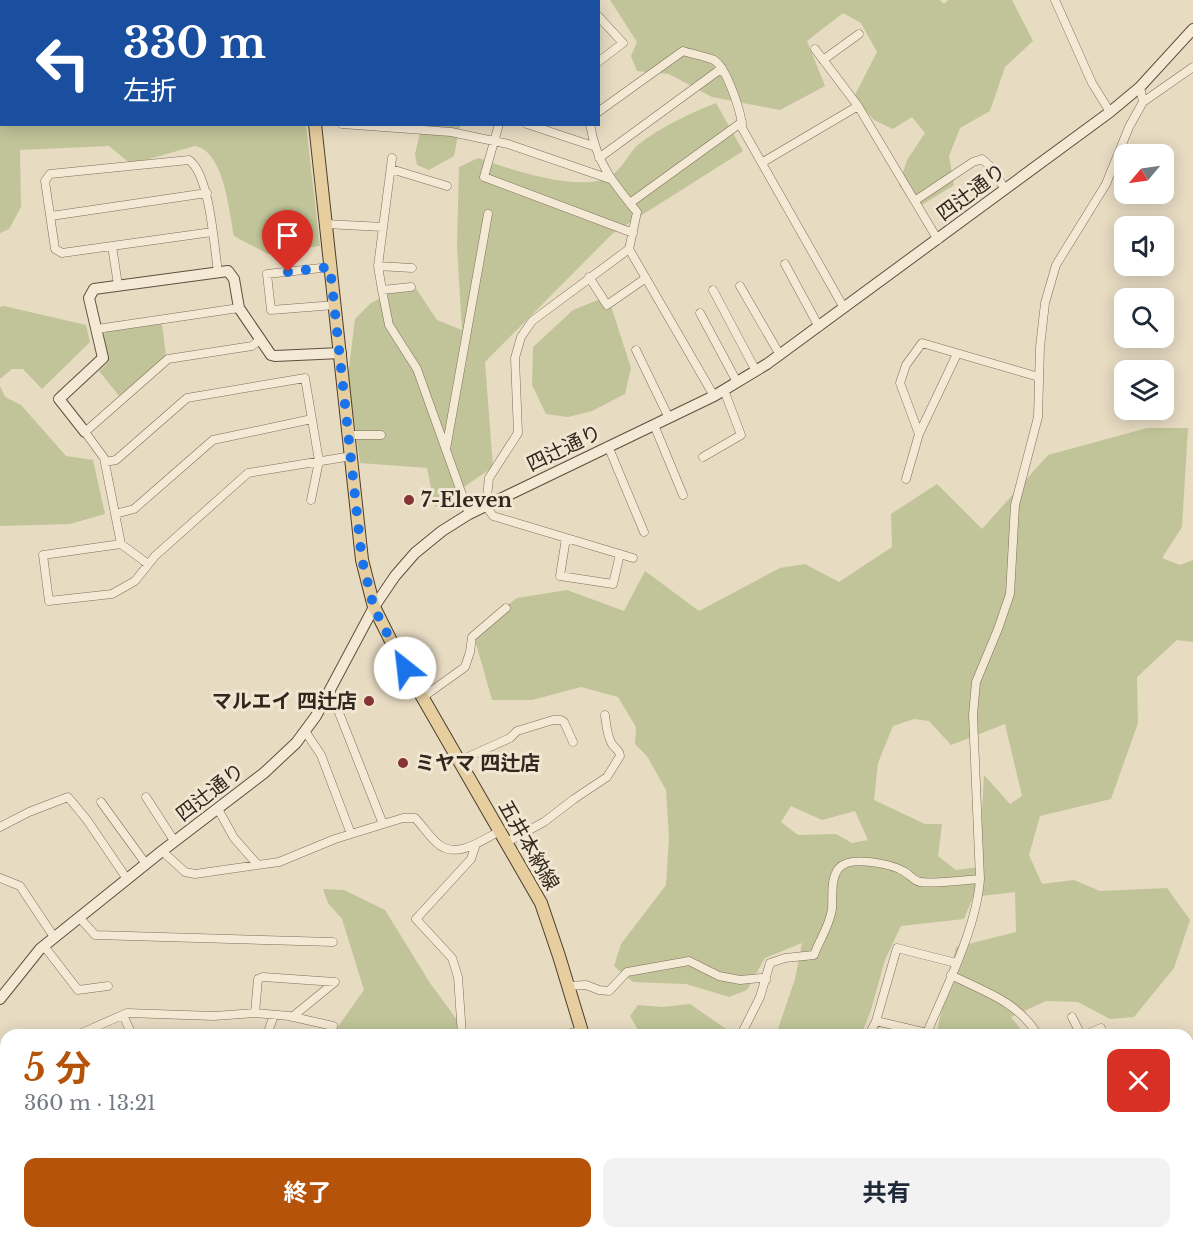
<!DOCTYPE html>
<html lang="ja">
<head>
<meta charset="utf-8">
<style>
  body { margin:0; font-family:"Libre Baskerville","Noto Sans JP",serif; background:#f2f2f3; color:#1f2937; height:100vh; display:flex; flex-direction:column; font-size:22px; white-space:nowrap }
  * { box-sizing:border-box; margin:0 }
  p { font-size:20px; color:#747a83 }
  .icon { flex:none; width:33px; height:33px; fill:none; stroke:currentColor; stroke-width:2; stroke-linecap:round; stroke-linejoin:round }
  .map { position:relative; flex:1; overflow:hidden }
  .drawer { position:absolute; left:0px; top:1029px; width:1194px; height:210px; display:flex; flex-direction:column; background:#fff; border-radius:18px 18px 0 0; box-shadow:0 3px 15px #0003 }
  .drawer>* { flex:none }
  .guide { position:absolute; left:0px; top:0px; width:600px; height:126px; box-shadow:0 3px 15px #0003; background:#1a4fa0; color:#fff; overflow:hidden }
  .needle { width:39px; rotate:241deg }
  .controls { position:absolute; left:1114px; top:144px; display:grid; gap:12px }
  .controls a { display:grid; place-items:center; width:60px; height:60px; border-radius:12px; background:#fff; box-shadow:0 3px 15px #0003; font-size:30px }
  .pin { position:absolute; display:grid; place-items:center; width:51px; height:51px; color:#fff; margin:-62px -26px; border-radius:50% 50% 50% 0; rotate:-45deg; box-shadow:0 0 6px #0007 }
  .pin .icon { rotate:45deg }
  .me { position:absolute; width:66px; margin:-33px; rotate:331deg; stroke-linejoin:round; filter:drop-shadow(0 0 4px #0008) }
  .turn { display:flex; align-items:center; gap:21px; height:126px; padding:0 24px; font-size:27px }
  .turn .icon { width:78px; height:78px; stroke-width:2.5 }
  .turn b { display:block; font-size:42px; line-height:51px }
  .round { display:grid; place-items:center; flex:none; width:63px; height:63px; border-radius:12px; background:#f2f2f3 }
  .overview { display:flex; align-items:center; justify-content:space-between; height:102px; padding:0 24px }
  h1 { font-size:36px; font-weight:700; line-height:45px; color:#b45309 }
  .primary-button { display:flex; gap:12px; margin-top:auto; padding:12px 24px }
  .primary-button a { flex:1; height:69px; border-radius:12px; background:#b45309; color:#fff; font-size:24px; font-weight:700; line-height:69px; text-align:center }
  .primary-button a+a { background:#f2f2f3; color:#1f2937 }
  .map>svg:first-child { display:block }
  .green { fill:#c0c498; fill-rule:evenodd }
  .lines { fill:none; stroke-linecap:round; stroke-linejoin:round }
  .stream { stroke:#6c8780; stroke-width:2 }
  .street-casing { stroke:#7f6e5c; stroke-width:9 }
  .secondary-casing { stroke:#614f3f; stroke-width:12 }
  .primary-casing { stroke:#4d3d30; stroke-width:14 }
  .street { stroke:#f3e9d4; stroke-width:8 }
  .secondary { stroke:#f3e9d4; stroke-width:10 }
  .primary { stroke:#e6ce9e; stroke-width:12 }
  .route { stroke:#1a73e8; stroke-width:10; stroke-dasharray:0 18 }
  .poi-dot { fill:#863436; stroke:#f0e6d1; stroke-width:2 }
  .labels { text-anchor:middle; stroke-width:6; stroke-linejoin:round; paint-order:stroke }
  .street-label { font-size:20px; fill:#31271e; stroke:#f0e6d1 }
  .poi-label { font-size:20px; font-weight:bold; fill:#31271e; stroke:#f0e6d1; text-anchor:start }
</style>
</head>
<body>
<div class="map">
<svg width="1193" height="1239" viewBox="0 0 1193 1239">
  <rect width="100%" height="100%" fill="#e7dbc2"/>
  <path class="green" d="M0 0 53 1 2 2V124L306 125 320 246 268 254 234 236C229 211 224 151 195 146L131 164 109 146 20 150 21 207 9 229 0 233Z
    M72 0H298V1H71Z
    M610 0H940L944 4 948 0H1012L1033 41 1005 67 990 111 960 128 949 156 954 185 917 208 899 185 907 160 925 133 912 117 893 129 874 120 854 97 877 52 861 23 843 13 807 41 825 86 780 110 712 97 669 74 637 71 631 56 637 42Z
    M716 103 743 151 612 234 485 362 493 467 435 507 427 468 360 463 348 376 355 319 371 303 399 289 415 287 437 320 462 330 457 247 459 167 478 158C510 169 583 195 612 175 623 168 629 152 639 144 661 127 690 113 716 103Z
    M422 125H460L454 156 429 170 417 165 415 154Z
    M603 298 610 303 631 368 625 394 592 411 568 417 546 414 532 385 533 347 573 310Z
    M4 306 86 325 90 342 42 389 23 369H12L0 379V307Z
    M162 324 166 356 120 397 99 371 109 362 103 337 106 331Z
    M0 386 5 397 21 405 66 456 93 460 105 514 70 524 0 526Z
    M1147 428H1188L1182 527 1162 558 1180 565 1193 560V642L1177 640 1137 677 1138 723 1111 799 1040 816 1029 855 1042 884 1074 880 1100 891 1167 888 1190 920 1174 968 1134 1017 1110 1019 1078 1002 1046 1001 1011 1017 1025 1035H945L937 1031 956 947 1016 932 1015 892 973 897 964 919 901 926 885 960 870 1013 861 1035H776L795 979 802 943 765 958 747 990 729 997 686 984 633 982 614 966 621 944 666 885 669 838 666 790 647 756 635 744 636 727 618 697 581 687 532 700H492L475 640 488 619 517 598 567 590 624 611 645 571 699 611 780 568 805 564 839 582 892 547 891 514 937 484 982 529 1048 455ZM914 719 929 721 951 745 1005 724 1022 796 1010 804 984 775 979 867 956 870 938 856 942 824H925L874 800 878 763 893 726ZM791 806 822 820 855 811 868 840 852 843 836 834 798 835 781 822Z
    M323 889 344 890 385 910 430 983 460 1024 458 1035H332L364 990 342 919 328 903Z
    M690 1004 729 1031 727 1035H641L630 1016 638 1005 662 1007Z
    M25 1233H204L211 1239H6Z
    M248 1233H413L419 1239H249Z
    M802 1233H845V1239H799Z
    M1032 1233H1125L1122 1239H1025Z"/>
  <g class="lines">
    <path class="stream" d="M1188 1048 1193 1045
      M962 1239 972 1233"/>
    <defs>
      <path id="street" d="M571 0V2
        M1055 0 1092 83 1110 112
        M598 16 623 43 598 62
        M815 49 858 106 938 240
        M823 60 859 34
        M1143 102 1193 67
        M598 112 683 51C692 54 705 56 714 60 727 68 742 114 742 128L844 308
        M342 124 451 132 508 144 610 179
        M499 124 484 177 633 233
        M527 124 593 146
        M590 124C596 162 613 183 637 212L629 249 532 321 521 337 515 358 518 433 489 478 486 506 493 516 633 558
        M392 158 378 266 382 290 389 325 417 369 469 514
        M599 158 722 68
        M763 162 858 106
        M391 169 447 186
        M916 200 973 162 982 159 991 167 1005 189
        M630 203 742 122
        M51 216 207 193
        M326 224 383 227
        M112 246 212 232
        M629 249 714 396
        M785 264 819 327
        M378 266 412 268
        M330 267 267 274 271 310 335 305
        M589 277 607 305 646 278
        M118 285 112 246 62 253 55 249 45 181 50 174 189 160C210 175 214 246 218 272
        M740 286 780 355
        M382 290 411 287
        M713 290 756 371
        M700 313 737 382
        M97 329 239 308
        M636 350 669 418
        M654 425 683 495
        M919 434 957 354
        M349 435H381
        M608 446 644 532
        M446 449 488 214
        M703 457 741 435 724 390
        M105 462 116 460 187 398 305 378 319 461 311 500
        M906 479 919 434 900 383 906 365 922 343 1039 377
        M115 514 134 509 213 440 312 419
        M566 538 560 576 613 584 620 554
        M121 544 104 458 85 432 168 359 252 346 261 339
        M148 564 121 544 43 555 49 601 112 594 135 581 155 556 248 473 352 456
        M330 690 383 824
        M423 697 465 667 470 652 472 637 506 608
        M305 731 321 755 351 834
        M459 761 510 738 517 731 553 720H561L564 722 573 742
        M146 797 175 842
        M101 802 146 864
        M218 809 234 838 257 864
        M0 827 29 812 68 797 87 820 127 879
        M505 843 544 822 574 799 607 777 620 756C619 749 616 750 612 744 607 736 606 724 605 715
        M162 851 185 872 195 874 279 862 335 839 403 818H415C423 826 428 835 437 843 455 860 481 841 498 832
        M0 878 20 886 54 937
        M79 917 95 935 333 942
        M44 946 78 990 108 986
        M951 975C985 992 1017 1001 1038 1035
        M568 986 586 985 599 990 609 991 627 972 689 961 719 976 740 980 761 978 766 980
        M255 1013 258 979 263 977 335 982 292 1017
        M123 1015 132 1035
        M1072 1017 1081 1035
        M876 1021 927 1033
        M77 1035 127 1013 214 1016 255 1013 289 1016 333 1026
        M267 1035 274 1015
        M462 1035 458 977 452 958 416 919 471 859 476 844
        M562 1035 581 1031
        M741 1035 760 997 770 963 785 958 814 955C820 938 829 928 832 909 833 896 830 879 839 868 850 855 892 864 905 872 910 875 914 881 920 882 932 884 965 880 980 879
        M869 1035 876 1021 897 948 956 963
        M926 1035C945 990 977 927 980 879L973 715 976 682 998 629 1010 594 1015 505 1038 417 1040 347 1045 303 1056 265 1106 184 1129 127 1143 102 1140 87
        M1085 1035 1101 1028
        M0 1055 6 1054
        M1188 1098 1193 1095
        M0 1135 6 1138
        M534 1239 538 1233
        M793 1239 795 1233
        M855 1239 856 1233
        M1014 1239 1018 1233"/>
      <path id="secondary" d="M85 432 59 399 103 358 89 298 94 289 228 271 234 279 239 308 271 355 275 356 341 353
        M0 999 40 949 162 851 264 773 296 743 316 716 374 607 395 576 415 553 442 531 469 514 714 396 767 364 1110 112 1140 87 1193 29"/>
      <path id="primary" d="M307 2V0
        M315 124 362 560 374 607 397 653 541 903 559 956 583 1035
        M658 1233 661 1239"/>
    </defs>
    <use href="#street" class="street-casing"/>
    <use href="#secondary" class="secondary-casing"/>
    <use href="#primary" class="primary-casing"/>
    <use href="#street" class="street"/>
    <use href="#secondary" class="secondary"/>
    <use href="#primary" class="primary"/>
  </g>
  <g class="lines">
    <path class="route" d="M288 272 330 267 362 560 374 608 405 668"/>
  </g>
  <g class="poi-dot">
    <circle cx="409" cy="500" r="6"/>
    <circle cx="369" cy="701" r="6"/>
    <circle cx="403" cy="763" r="6"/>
  </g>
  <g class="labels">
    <g class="street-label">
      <text transform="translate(971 192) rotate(-37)" y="7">四辻通り</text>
      <text transform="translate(564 448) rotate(-26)" y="7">四辻通り</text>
      <text transform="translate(210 792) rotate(-38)" y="7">四辻通り</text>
      <text transform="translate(529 845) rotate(60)" y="7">五井本納線</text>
    </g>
    <g class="poi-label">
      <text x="421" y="507">7-Eleven</text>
      <text x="357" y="708" text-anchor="end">マルエイ 四辻店</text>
      <text x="415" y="770">ミヤマ 四辻店</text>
    </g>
  </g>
</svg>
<div class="controls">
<a><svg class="needle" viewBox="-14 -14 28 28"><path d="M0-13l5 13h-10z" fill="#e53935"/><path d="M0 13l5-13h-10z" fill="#747a83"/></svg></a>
<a><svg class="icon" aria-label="sound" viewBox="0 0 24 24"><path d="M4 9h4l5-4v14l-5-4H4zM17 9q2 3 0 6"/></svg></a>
<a><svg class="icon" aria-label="search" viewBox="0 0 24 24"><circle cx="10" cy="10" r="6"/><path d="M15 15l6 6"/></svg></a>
<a><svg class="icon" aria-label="layers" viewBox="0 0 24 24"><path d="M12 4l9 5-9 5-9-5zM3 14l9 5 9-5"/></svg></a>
</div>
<div class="pin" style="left:288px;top:272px;background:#d93025"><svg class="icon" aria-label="arrive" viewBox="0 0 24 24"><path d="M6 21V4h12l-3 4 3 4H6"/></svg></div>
<svg class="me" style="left:405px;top:668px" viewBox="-20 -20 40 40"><circle r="19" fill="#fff"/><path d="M0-13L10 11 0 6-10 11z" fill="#1a73e8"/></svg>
<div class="guide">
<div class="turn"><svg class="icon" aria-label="left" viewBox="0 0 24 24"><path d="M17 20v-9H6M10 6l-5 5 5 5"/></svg><div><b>330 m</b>左折</div></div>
</div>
<section class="drawer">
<div class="overview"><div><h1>5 分</h1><p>360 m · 13:21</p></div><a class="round" style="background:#d93025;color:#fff"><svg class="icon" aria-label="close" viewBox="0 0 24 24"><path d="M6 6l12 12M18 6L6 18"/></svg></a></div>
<div class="primary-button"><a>終了</a><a>共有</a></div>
</section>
</div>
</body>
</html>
